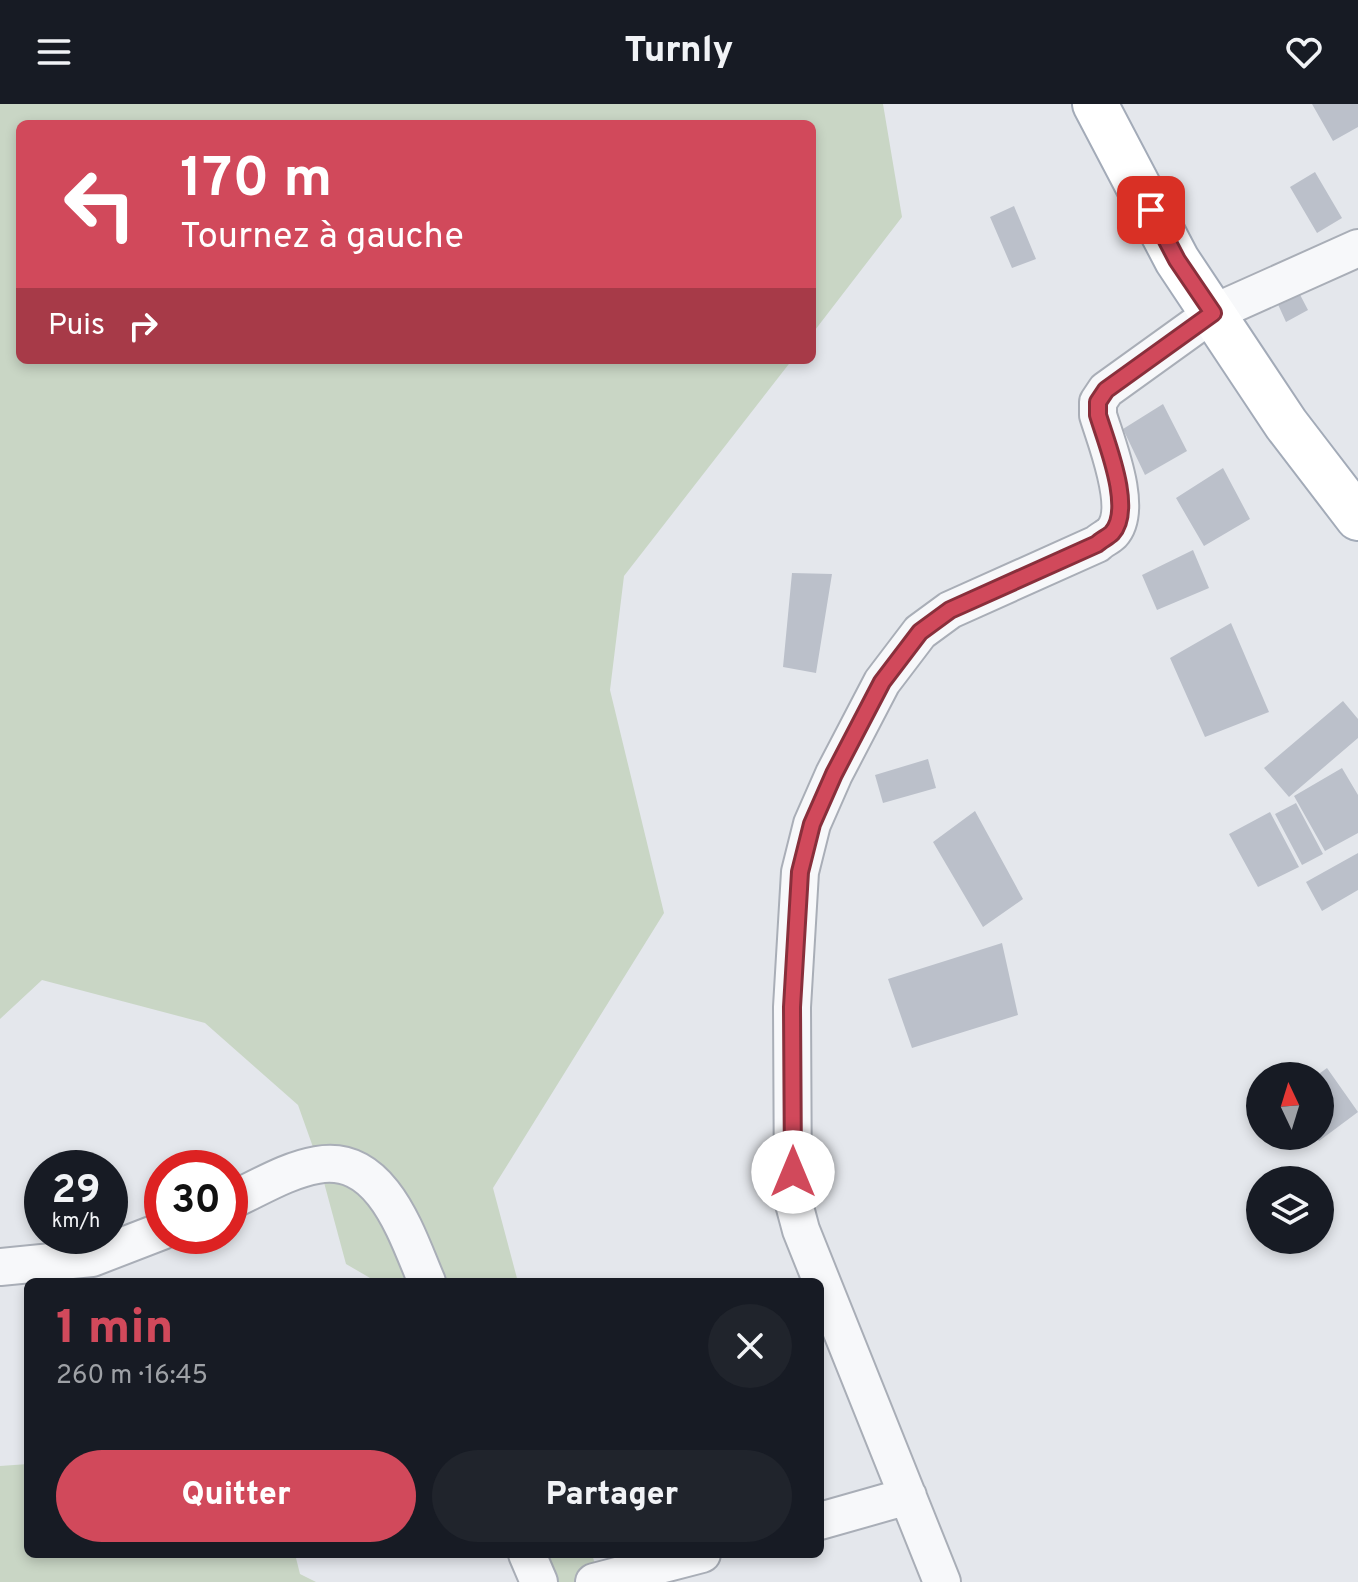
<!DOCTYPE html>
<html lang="fr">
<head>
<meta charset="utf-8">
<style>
  body { margin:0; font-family:Overpass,sans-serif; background:#20242c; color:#f1f3f6; height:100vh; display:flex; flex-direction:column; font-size:30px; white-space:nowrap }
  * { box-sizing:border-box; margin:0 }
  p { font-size:26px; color:#9ea1a6 }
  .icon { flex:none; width:44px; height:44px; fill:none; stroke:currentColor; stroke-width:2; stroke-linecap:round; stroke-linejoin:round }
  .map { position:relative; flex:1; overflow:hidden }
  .sheet { position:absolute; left:24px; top:1174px; width:800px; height:280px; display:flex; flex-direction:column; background:#171b24; border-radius:12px; box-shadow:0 4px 12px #0003 }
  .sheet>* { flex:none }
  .banner { position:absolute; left:16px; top:16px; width:800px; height:244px; border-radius:12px; box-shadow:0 4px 12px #0003; background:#d1495b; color:#fff; overflow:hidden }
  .needle { width:52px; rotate:356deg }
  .buttons { position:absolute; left:1246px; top:958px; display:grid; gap:16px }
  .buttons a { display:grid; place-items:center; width:88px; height:88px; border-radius:50%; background:#171b24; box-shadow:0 4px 12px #0003; font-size:40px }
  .speed { position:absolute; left:24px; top:1046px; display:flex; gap:16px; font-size:40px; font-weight:700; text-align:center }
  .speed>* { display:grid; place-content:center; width:104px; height:104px; border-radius:50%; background:#171b24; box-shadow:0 4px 12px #0003; line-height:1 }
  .speed small { font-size:20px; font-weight:400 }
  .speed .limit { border:12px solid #d22; background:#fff; color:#111 }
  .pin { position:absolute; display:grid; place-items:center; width:68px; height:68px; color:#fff; margin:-34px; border-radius:16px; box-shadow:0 4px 12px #0006 }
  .me { position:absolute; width:88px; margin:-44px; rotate:0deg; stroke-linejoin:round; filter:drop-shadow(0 0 6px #0008) }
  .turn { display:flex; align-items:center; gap:28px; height:168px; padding:0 32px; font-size:36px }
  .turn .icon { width:104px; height:104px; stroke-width:2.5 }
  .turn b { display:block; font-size:56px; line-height:68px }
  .then { display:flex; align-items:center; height:76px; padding:0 32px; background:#0003; gap:16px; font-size:30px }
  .round { display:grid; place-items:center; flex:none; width:84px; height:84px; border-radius:42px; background:#20242c }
  .headline { display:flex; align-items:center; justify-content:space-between; height:136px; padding:0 32px }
  h1 { font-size:48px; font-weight:800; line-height:60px; color:#d1495b }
  .action { display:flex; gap:16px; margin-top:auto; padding:16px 32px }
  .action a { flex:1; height:92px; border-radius:48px; background:#d1495b; color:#fff; font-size:32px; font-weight:800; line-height:92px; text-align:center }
  .action a+a { background:#20242c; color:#f1f3f6 }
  header { display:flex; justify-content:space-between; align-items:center; height:104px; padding:0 32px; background:#171b24; font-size:36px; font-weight:800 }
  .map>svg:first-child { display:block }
  .green { fill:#c9d6c5 }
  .building { fill:#bbc0ca }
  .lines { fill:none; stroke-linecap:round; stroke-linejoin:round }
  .minor-casing { stroke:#a9aeb7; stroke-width:40 }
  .primary-casing { stroke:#a3abb8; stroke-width:48 }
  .minor { stroke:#f7f8fa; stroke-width:36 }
  .primary { stroke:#fff; stroke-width:44 }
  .route-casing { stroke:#882f3b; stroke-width:20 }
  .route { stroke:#d1495b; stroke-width:14 }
</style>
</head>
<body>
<header><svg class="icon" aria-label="menu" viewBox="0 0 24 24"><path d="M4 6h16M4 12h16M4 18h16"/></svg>Turnly<svg class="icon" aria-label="heart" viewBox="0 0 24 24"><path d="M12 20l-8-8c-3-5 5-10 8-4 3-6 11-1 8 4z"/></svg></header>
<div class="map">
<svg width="1358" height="1478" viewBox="0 0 1358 1478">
  <rect width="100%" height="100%" fill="#e4e7ec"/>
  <path class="green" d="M0 0H883L902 113 812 230V20H20V256H792L624 472 610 586 664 809 493 1084 518 1178H377L346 1160 319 1060 298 1001 205 919 42 876 0 915Z
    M28 1360V1450H295L300 1470 316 1478H0V1362Z
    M543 1450H592L600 1478H546Z"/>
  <path class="building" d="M1312 0H1358V23L1333 37Z
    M1315 68 1342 114 1317 129 1290 83Z
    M1014 102 1036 155 1012 164 990 113Z
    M1296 183 1308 206 1286 218 1276 196Z
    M1163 300 1187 347 1145 371 1123 325Z
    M1223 364 1250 415 1204 442 1176 394Z
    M1193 446 1209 484 1157 506 1142 471Z
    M792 469 832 470 816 569 783 563Z
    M1231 519 1269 608 1205 633 1170 554Z
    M1343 597 1358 615V634L1289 693 1264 664Z
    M928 655 936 684 883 699 875 671Z
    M1342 664 1358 691V729L1325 747 1294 692Z
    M1296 699 1323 750 1302 761 1275 710Z
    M975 707 1023 795 983 823 933 738Z
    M1270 708 1299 763 1258 783 1229 730Z
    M1358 749V786L1322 807 1306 778Z
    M1002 839 1018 911 912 944 888 875Z
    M1327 964 1358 1008 1319 1037 1315 1032H1320V972H1316Z"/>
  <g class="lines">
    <defs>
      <path id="minor" d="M230 1097C257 1085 287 1066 317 1061 383 1049 407 1132 427 1178
        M0 1163 92 1154 162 1127
        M820 1417 908 1392
        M527 1450 539 1478
        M594 1478 702 1450
        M942 1478 801 1126 793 1096 792 903 800 768 812 720 834 670 882 578 920 528 950 506 1097 440C1101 436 1108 433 1112 429 1134 405 1106 338 1098 311V298L1106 286 1213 209 1358 144"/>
      <path id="primary" d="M1095 0 1177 156 1286 320 1358 414"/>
    </defs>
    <use href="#minor" class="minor-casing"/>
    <use href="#primary" class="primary-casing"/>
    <use href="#minor" class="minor"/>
    <use href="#primary" class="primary"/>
  </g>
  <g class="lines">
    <defs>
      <path id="route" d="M793 1068 792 903 800 768 812 720 834 670 882 578 920 528 950 506 1097 440C1101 436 1108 433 1112 429 1134 405 1106 338 1098 311V298L1106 286 1213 209 1177 156 1151 106"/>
    </defs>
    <use href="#route" class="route-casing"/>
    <use href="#route" class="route"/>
  </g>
</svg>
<div class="buttons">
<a><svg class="needle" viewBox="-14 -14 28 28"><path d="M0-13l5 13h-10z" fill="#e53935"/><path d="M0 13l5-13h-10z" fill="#9ea1a6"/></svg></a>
<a><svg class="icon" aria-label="layers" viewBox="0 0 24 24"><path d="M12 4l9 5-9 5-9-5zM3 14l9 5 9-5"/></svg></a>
</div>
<div class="speed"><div>29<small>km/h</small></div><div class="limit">30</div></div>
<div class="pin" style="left:1151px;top:106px;background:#d93025"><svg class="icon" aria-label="arrive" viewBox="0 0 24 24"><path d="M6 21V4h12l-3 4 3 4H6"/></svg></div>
<svg class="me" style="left:793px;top:1068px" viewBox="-20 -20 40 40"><circle r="19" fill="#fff"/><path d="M0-13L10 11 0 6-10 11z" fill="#d1495b"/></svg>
<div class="banner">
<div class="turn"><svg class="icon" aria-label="left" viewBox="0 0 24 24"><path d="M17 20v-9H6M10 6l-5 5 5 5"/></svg><div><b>170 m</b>Tournez à gauche</div></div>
<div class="then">Puis<svg class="icon" aria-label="right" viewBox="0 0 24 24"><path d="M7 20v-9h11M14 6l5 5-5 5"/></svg></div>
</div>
<section class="sheet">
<div class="headline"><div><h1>1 min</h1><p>260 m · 16:45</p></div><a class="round"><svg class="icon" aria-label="close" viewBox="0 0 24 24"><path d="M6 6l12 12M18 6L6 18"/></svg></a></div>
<div class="action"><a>Quitter</a><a>Partager</a></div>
</section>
</div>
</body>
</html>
